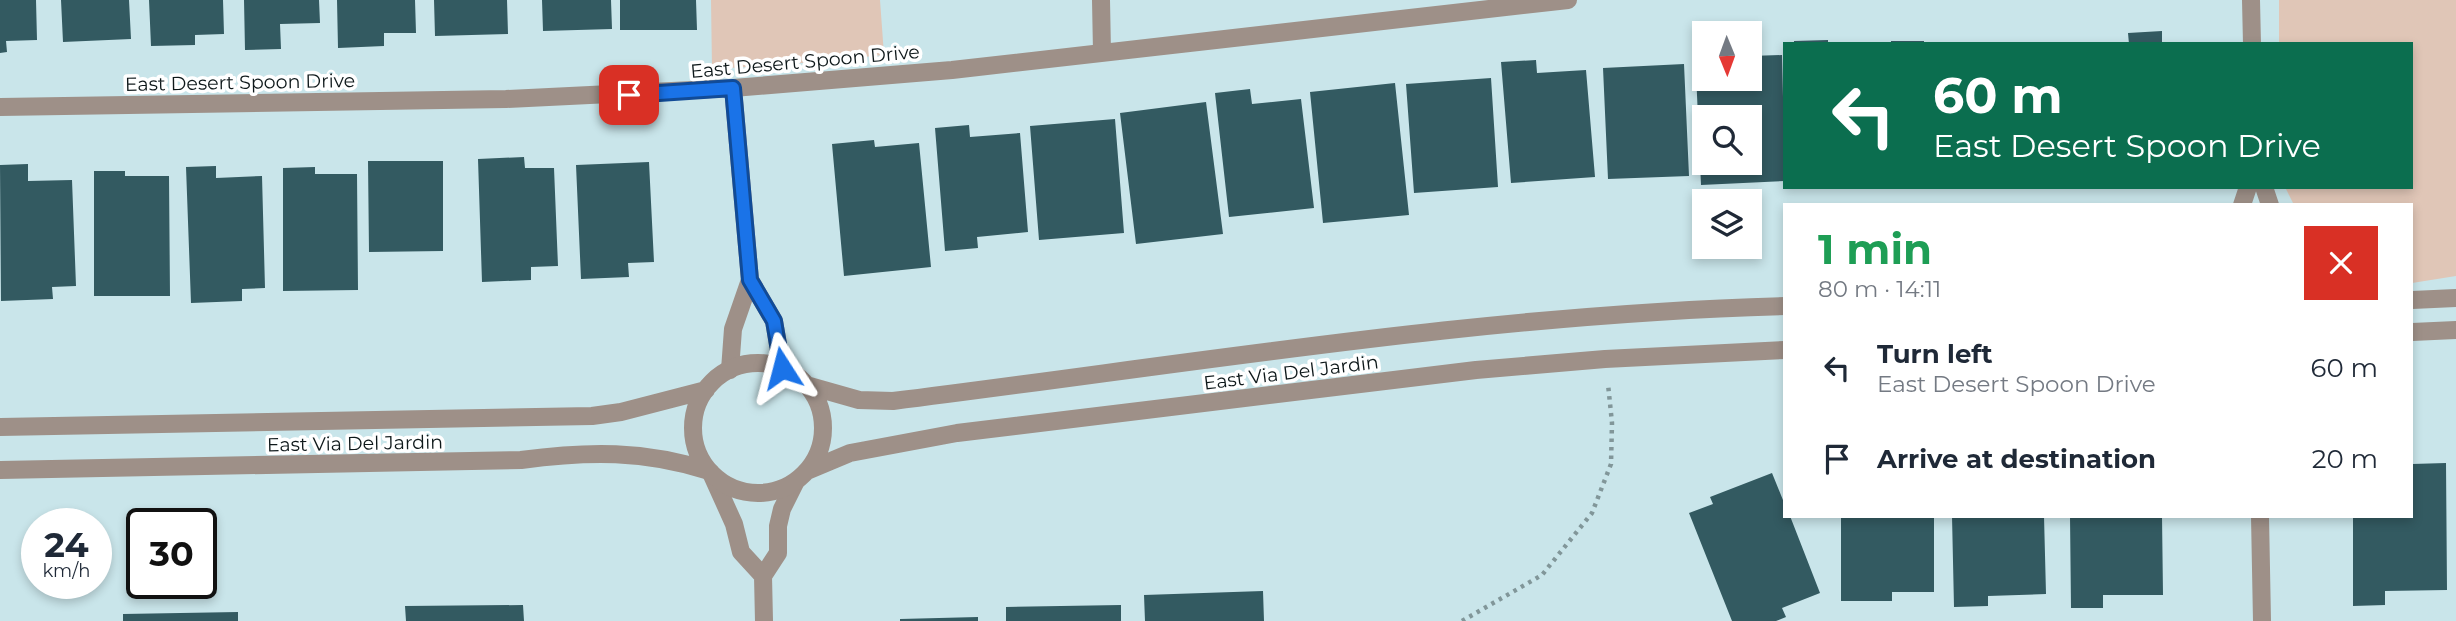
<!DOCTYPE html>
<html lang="en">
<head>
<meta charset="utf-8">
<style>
  body { margin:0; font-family:Montserrat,sans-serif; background:#f2f2f3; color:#1f2937; height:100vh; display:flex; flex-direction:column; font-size:26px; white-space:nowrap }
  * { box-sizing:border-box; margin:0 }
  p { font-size:23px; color:#747a83 }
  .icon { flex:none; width:38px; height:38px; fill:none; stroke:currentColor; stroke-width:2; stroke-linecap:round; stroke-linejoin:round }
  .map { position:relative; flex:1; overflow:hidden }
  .panel { position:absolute; left:1783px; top:203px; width:630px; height:315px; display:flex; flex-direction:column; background:#fff; border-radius:0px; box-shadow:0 4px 10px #0003 }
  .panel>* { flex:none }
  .top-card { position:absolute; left:1783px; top:42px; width:630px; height:147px; border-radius:0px; box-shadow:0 4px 10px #0003; background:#0b6e4f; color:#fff; overflow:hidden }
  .needle { width:46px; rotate:179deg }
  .tools { position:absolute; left:1692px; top:21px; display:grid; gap:14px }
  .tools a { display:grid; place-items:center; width:70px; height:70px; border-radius:0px; background:#fff; box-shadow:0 4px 10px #0003; font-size:35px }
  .speed { position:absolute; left:21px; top:508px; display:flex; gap:14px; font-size:35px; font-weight:700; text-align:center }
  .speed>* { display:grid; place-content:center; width:91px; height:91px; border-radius:50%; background:#fff; box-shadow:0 4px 10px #0003; line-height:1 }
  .speed small { font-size:18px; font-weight:400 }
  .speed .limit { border:4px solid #111; border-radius:10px; background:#fff; color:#111 }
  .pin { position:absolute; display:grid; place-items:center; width:60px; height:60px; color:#fff; margin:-30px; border-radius:14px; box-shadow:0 4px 10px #0006 }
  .me { position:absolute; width:77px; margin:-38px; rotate:351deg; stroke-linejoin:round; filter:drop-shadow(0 0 5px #0008) }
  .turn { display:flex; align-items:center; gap:24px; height:147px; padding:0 35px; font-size:32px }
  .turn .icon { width:91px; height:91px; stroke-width:2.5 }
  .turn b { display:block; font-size:49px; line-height:60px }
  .round { display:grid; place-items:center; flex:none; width:74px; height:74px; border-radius:0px; background:#f2f2f3 }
  .head { display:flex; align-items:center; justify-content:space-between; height:119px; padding:0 35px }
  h1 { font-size:42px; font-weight:700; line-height:52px; color:#1e9e55 }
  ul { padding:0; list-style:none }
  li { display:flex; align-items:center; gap:21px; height:91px; padding:0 35px }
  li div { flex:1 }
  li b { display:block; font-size:26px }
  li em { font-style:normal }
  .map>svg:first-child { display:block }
  .green { fill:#e0c6b7 }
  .building { fill:#335a61; fill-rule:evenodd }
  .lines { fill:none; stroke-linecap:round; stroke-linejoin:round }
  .path { stroke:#819699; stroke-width:4.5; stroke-dasharray:3.5 5; stroke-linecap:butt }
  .minor { stroke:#9e9088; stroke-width:18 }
  .tertiary { stroke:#9e9088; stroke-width:18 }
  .route-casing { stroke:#114b97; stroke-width:18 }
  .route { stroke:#1a73e8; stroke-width:12 }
  .labels { text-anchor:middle; stroke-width:7; stroke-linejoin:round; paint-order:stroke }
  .street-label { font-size:19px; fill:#0e181a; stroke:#fff }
</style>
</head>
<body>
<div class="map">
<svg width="2456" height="621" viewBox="0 0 2456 621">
  <rect width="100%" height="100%" fill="#c9e5ea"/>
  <path class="green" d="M711 0H880L884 55 780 65 712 69Z
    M2279 0H2456V276L2412 283V205H2294L2285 187H2412V44H2279Z"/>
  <path class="building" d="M0 0H36L37 40 6 41 7 52 0 53Z
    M61 0H129L131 39 63 42Z
    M149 0H223L224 34 195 35V45L151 46Z
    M244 0H319L320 23 280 24 281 49 245 50Z
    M337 0H415L416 33H384V46L338 48Z
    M434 0H507L508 34 435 36Z
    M542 0H611L612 29 543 31Z
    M620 0H696L697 30H620Z
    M2162 31V44H2129L2128 33Z
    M1828 40V44H1794V41Z
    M1891 41H1924V44H1891Z
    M1695 50H1704V79H1750V56L1782 55 1785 181 1701 185ZM1704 117H1750V163H1704Z
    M1536 60 1537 73 1586 70 1595 177 1511 183 1501 62Z
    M1684 64 1689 176 1608 179 1603 68Z
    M1491 78 1498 187 1414 193 1406 84Z
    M1395 83 1409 215 1323 223 1310 92Z
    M1250 89 1252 104 1301 99 1314 208 1229 217 1215 93Z
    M1206 102 1223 234 1136 244 1120 113Z
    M1115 119 1124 233 1039 240 1030 126Z
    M969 125 970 137 1020 133 1028 232 977 237 978 248 945 251 935 128Z
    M874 140 875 147 919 143 931 267 844 276 832 144Z
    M524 157 525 168H554L558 266 531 267V280L482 282 478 159Z
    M368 161H443V251L369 252Z
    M649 162 654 262 628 263 629 277 581 279 576 165Z
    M28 164V181L72 180 76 286 52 287 53 299 1 301 0 165Z
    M216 166V178L262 176 265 288 242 289V301L191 303 186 167Z
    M315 167V174H357L358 290 283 291V168Z
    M94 171H125V176H169L170 296H94Z
    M2446 463 2447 590 2385 591V605L2353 606V516H2412V464Z
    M1772 473 1785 505V516H1790L1820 593 1782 608 1786 617 1776 621H1732L1689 513 1713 504 1710 497Z
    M1841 516H1934V592H1892V601H1841Z
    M1952 516H2044L2046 594 1988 596V606L1954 607Z
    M2070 516H2162L2163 595H2103V608H2071Z
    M1263 591 1264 621H1145L1144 595Z
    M523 605 524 621H406L405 606Z
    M1121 605V621H1006V607Z
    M238 612V621H123V614Z
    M978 617V621H900V619Z"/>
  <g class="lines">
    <path class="path" d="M1462 621 1542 575 1592 513 1611 464 1612 423 1608 384"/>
    <path class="minor" d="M1101 0 1102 52
      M2251 0 2252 44
      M0 107 506 99 733 88 952 70 1568 0
      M2264 187 2270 205
      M2242 205 2248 187
      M750 280 774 321 782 368
      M730 370 733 329 750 280 733 88
      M711 473 734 524 741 552 763 576
      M2260 516 2262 621
      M764 621 763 576 778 553V526L782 509 795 483"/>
    <path class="tertiary" d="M2412 300 2456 298
      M2412 332 2456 330
      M693 428a65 65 0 1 1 130 0a65 65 0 1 1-130 0Z
      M806 385 859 400 893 401C1190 364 1486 314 1785 306
      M0 427 592 416 621 412 706 390
      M0 470 521 460C588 451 644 450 709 471
      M807 471 850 453 957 433 1476 370 1605 359 1785 350"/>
  </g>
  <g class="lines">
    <defs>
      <path id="route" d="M629 95 733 88 750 280 774 321 782 368"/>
    </defs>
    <use href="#route" class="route-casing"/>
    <use href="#route" class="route"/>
  </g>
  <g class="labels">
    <g class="street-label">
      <text transform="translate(805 61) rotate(-5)" y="7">East Desert Spoon Drive</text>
      <text transform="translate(240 82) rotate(-1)" y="7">East Desert Spoon Drive</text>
      <text transform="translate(1291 372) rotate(-7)" y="7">East Via Del Jardin</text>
      <text transform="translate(355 443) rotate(-1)" y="7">East Via Del Jardin</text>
    </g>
  </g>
</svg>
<div class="tools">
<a><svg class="needle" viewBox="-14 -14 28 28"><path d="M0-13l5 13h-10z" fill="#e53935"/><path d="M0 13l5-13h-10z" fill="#747a83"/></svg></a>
<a><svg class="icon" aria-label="search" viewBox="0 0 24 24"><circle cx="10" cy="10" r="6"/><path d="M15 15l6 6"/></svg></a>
<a><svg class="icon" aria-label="layers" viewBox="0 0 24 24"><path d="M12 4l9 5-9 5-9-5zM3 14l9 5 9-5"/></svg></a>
</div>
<div class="speed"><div>24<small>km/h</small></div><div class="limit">30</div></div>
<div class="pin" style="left:629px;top:95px;background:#d93025"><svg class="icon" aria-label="arrive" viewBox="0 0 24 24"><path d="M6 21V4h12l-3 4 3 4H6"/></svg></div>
<svg class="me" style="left:782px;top:368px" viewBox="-20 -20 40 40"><path d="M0-17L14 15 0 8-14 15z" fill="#1a73e8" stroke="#fff" stroke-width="4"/></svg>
<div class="top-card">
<div class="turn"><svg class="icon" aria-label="left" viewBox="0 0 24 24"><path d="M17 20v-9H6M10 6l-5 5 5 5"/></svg><div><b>60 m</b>East Desert Spoon Drive</div></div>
</div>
<section class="panel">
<div class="head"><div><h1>1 min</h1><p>80 m · 14:11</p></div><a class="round" style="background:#d93025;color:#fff"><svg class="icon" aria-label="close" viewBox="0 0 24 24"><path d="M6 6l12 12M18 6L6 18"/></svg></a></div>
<ul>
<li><svg class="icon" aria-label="left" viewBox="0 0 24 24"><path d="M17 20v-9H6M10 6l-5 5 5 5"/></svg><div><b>Turn left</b><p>East Desert Spoon Drive</p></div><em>60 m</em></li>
<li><svg class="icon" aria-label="arrive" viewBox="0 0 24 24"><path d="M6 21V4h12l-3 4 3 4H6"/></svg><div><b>Arrive at destination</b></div><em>20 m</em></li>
</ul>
</section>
</div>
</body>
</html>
